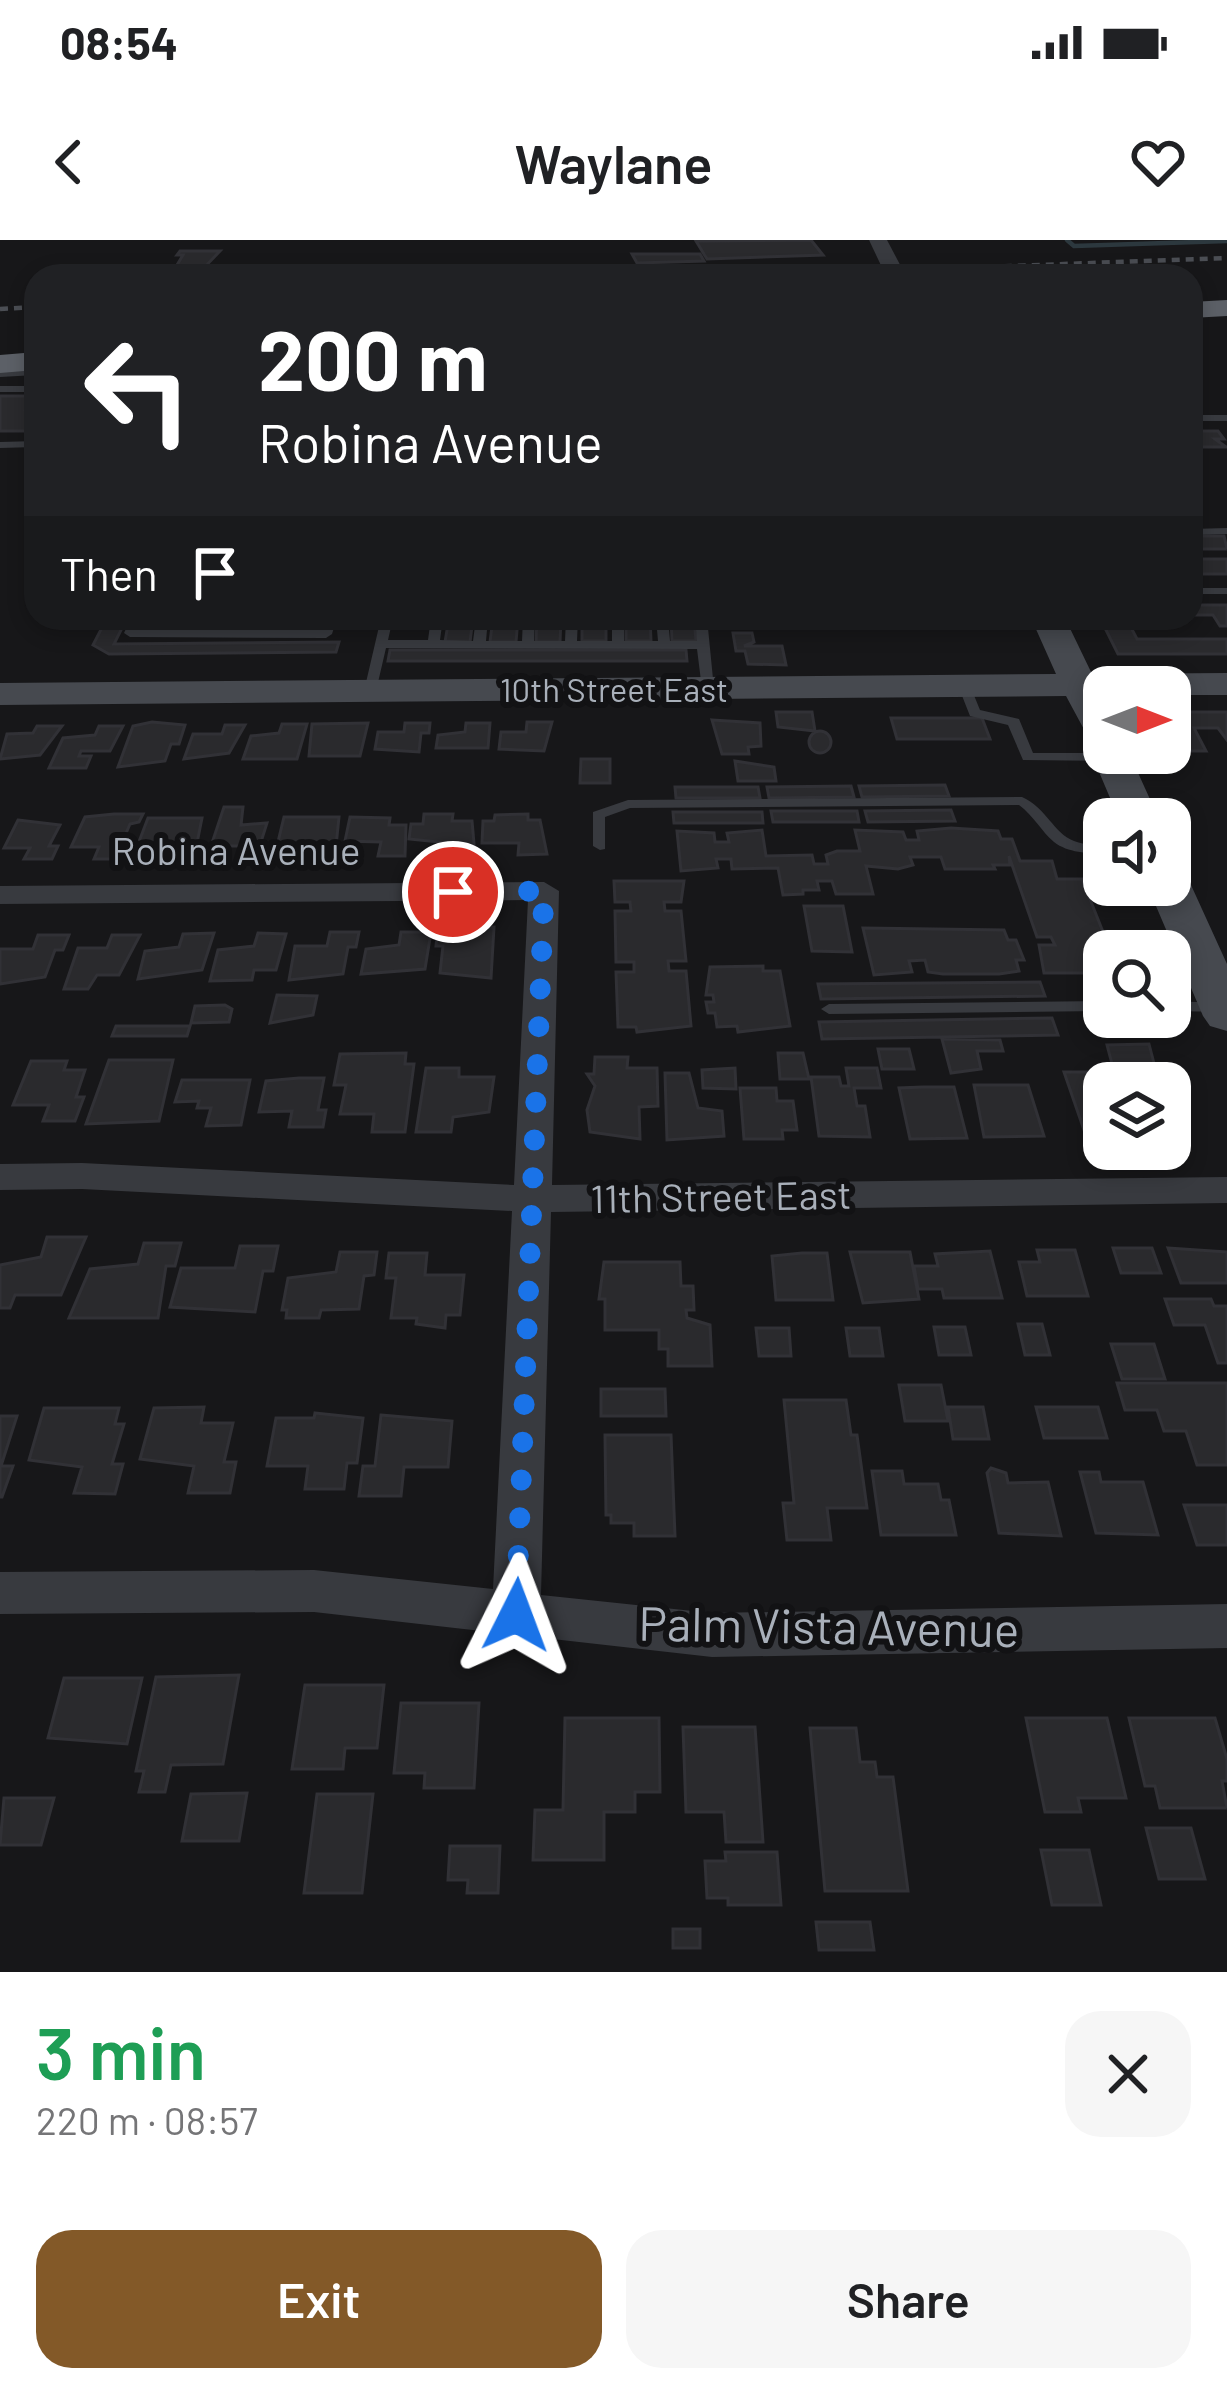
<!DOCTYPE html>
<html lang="en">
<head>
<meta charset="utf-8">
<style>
  body { margin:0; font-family:Barlow,sans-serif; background:#f6f6f6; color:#202124; height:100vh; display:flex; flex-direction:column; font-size:45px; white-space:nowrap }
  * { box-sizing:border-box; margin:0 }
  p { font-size:39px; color:#757577 }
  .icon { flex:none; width:66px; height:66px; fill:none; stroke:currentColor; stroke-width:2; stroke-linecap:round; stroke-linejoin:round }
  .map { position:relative; height:1732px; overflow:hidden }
  .details { display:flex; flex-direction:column; background:#fff; flex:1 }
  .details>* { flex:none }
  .banner { position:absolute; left:24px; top:24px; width:1179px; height:366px; border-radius:36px; box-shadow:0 6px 18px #0003; background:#202124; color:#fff; overflow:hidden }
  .needle { width:78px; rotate:90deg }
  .buttons { position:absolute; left:1083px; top:426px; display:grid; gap:24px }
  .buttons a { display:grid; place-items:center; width:108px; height:108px; border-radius:24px; background:#fff; box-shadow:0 6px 18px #0003; font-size:60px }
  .pin { position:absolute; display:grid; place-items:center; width:102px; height:102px; color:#fff; margin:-51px; border:6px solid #fff; border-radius:50%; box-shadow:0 3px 12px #0007 }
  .me { position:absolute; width:132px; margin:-66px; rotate:3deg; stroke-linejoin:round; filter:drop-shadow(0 0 9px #0008) }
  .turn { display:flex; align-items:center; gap:42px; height:252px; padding:0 36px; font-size:54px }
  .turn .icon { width:156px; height:156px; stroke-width:2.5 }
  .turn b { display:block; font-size:84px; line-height:102px }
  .then { display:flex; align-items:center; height:114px; padding:0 36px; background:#0003; gap:24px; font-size:45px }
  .round { display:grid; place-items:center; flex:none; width:126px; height:126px; border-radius:36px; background:#f6f6f6 }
  .headline { display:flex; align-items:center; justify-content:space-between; height:204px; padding:0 36px }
  h1 { font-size:72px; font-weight:600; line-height:90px; color:#1e9e55 }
  .button { display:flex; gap:24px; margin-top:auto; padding:24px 36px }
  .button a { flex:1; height:138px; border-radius:36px; background:#835928; color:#fff; font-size:48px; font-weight:600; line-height:138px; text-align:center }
  .button a+a { background:#f6f6f6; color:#202124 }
  .status { display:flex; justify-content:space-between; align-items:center; height:84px; padding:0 60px; background:#fff; direction:ltr }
  .status svg { height:33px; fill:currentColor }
  header { display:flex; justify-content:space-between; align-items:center; height:156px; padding:0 36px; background:#fff; font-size:54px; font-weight:600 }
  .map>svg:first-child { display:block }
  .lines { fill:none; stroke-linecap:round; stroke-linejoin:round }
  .stream { stroke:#2c383e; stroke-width:4.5 }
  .building { fill:#2a2a2d; stroke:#313136; stroke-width:3 }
  .service { fill:#383a3f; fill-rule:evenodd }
  .minor { fill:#383a3f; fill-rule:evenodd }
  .tertiary { fill:#383a3f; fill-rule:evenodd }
  .secondary { fill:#46494f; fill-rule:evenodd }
  .trunk { fill:#5c6067; fill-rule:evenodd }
  .rail { stroke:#4b4e54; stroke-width:4.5; stroke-dasharray:8 6; stroke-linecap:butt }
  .route { stroke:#1a73e8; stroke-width:21; stroke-dasharray:0 37.8 }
  .labels { text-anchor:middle; stroke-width:12; stroke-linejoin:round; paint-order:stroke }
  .far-street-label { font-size:33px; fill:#a9b0ba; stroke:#121214 }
  .street-label { font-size:39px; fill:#a9b0ba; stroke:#121214 }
  .near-street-label { font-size:48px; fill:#a9b0ba; stroke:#121214 }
</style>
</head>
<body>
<div class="status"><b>08:54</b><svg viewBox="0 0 49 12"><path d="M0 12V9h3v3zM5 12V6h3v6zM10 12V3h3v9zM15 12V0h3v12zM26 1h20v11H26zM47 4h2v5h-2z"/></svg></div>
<header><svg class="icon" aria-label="back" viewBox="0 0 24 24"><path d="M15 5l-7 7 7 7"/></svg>Waylane<svg class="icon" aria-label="heart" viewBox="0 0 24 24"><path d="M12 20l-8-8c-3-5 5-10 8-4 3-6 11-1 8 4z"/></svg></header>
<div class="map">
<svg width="1227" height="1732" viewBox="0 0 1227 1732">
  <rect width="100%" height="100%" fill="#171719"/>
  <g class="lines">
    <path class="stream" d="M1067 0 1074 6 1227 1"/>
  </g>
  <path class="building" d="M811 0 823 15 707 19 696 1Z
    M180 11H220L197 35H171L183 15H177Z
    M632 14H700L704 21 637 23Z
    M0 156H36L26 169H36L28 191H0Z
    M1191 191H1218L1224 199H1215L1226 207H1191Z
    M1191 296H1224L1227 309H1191Z
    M1191 319H1227V334H1191Z
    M1191 365H1227V386H1220L1213 375H1191Z
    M107 378H127L114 404 339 402 336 412 109 414 93 405Z
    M449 378H473L470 402H445Z
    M493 378H518L516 402H490Z
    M537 378H561L560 402H536Z
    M582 378H606V401H582Z
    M626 378H650L651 401H626Z
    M671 378H694L696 401H672Z
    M1100 378H1161L1166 387H1138L1127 380 1137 399H1227V414H1118Z
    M733 393H752L754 402 744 406H782L786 425 748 424 745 411H736Z
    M390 410H686L687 421H388Z
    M776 472H812L815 491 778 487Z
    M1170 472H1227V500L1218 488H1194L1206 511H1170Z
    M891 478H982L990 499H897Z
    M712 480 760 483 761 506 748 507 749 514H722Z
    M152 482 185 485 179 504H171L165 521 118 527 133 486Z
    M527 482H552L544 511 499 509 501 492H526Z
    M368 483 360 516H309L312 484Z
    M405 483H430L429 493H421L419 512 375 509 378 492H404Z
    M466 483H490L488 508H436L438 495 465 492Z
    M282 484H307L297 519H243L251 496 279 493Z
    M225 485H245L229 513 184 519 193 494H222Z
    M37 486H62L40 515 0 519 7 494 33 493Z
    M99 486H123L110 511H81L79 516H91L86 528H49L63 498 95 495Z
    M809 502a11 11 0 1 1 22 0a11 11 0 1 1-22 0Z
    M581 519H610V543H580Z
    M735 521 774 527 776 541H738Z
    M945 545 949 556 862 557 859 546Z
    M851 546 854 557 769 558 767 547Z
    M675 547H758L760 558H676Z
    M224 567H243L241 585 267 583 260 605H268L264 617 237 618 241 606H211Z
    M951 570 955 581 868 582 865 571Z
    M771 571H857L859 582H773Z
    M673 572H762L763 583H674Z
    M114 574H143L139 582 130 584 121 605H128L123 619H94L99 607H71L85 577Z
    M424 574H453L452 581H472L475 615H448L449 603 409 599 411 584H423Z
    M528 574V580H540L547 614 518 615 519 603H482L483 581H494L495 575Z
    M284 577H339L335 616H308L310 605 278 602Z
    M350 577 390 578 389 585H406L405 616H378L381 602 345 601Z
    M148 578H202L194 618H165L169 607H137Z
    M18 580 60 585 49 606H58L52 619H24L30 608H4Z
    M951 588 998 591 1001 599H1012L1020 621H1052L1057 639H1082L1105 697H1091L1094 705H1108L1111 711H1104V733H1044L1039 705H1055L1051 697H1037L1009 616 1010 625H993L995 629H945L941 617H910L913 625 898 629 866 626 873 654H836L832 641H817L819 650H803V654L783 655 778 628 732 629 731 619H716L718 628 681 631 677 591 714 593 715 602H729L727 593 762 590 766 616 812 615 814 624H828L826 615 837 611H860L855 590 903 592 906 600H919L917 591Z
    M614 641H684L681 662H664L665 671H681L686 721H668L669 731H686L691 786 637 792 636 787H618L616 732H634V722H616L615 671H631L630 662H615Z
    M804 666H843L852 712 812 711Z
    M438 687H494L491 738 440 733 443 706H436Z
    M863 688 1004 690 1008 700H1016L1024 720H1016L1019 731 999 734H943L928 732 925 720 909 721 912 732 874 735Z
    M330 692H359L356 707H348L343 734 289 740 295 706H327Z
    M401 692H431L425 729 361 734 366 709 399 705Z
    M214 693 202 730 138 739 145 711 179 707 183 694Z
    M258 693 286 694 276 730H254L252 740 210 741 218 710 254 706Z
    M38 695H69L63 710H55L45 737 0 744V709H33Z
    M112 695H140L119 735H97L88 749H64L78 708H107Z
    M763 726V731H780L790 786 738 792 737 786 717 787 715 773H708L706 762H714L713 755H706L710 727Z
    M1040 742 1045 756 821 759 818 744Z
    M277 755 317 756 313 775 270 783Z
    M225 765 232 769 229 782 191 783 195 766Z
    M1052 778 1058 795 822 799 819 782Z
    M116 786H190L187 796H112Z
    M942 799 1000 800 1003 811H977L981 829 951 833Z
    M1149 804 1158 839H1116L1107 805Z
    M878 809H909L914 829H882Z
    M406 813 405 824H414L405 892H372L374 874H340L346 845H334L340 814Z
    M778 813H803L809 839H780Z
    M595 817H628L627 828H657L658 866 639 867 640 899 590 892 587 870 595 846 587 834H594Z
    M109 820H173L159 881 86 884Z
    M31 821H67L64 830H85L76 857H84L75 881H43L49 865H13Z
    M426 828H459V837H494L489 872 453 877 451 892H416Z
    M735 828 736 849 703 848 702 830Z
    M846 828H877L881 848H854L857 866H865L870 897 819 896 811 837H839L841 846H849Z
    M1064 832H1094L1102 853H1096L1098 859H1104V893H1085Z
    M665 833H689L698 868 722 871 724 896 667 900Z
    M299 838H324L318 870H326L323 887H289L292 871 259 872 266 841Z
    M182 840H250L241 885 206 886 211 868H197L199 861 175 862Z
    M974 845H1028L1044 896 984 897Z
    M923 847H954L967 898 910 899 899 848Z
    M740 848H776L777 861H793L797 890H782L783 899H744Z
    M47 997H86L61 1055H15L10 1068H0V1025L41 1017Z
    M144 1003H181L175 1026H166L158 1078H69L90 1029 138 1024Z
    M240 1006H278L273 1031H263L255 1072 170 1067 181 1028H235Z
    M1113 1008H1152L1161 1033H1121Z
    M1168 1008 1227 1012V1043H1181Z
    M1037 1010H1075L1088 1056H1027L1019 1022H1040Z
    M990 1011 1002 1058H944L942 1049H918L914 1026H938L935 1014Z
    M340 1012H377L374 1035 364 1036 359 1069 321 1070 319 1078H286L287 1070H282L288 1038 336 1032Z
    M850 1012H910L919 1059 863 1063Z
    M389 1013H427L425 1035H464L460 1075H446L445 1088 416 1084 417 1078H391L396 1038H386Z
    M802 1013H827L833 1060H776L772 1016Z
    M604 1022H680L681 1046H693L694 1070H686L687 1078 710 1085 712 1126H668V1109H659V1090H605V1059H599Z
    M1165 1059H1211L1214 1066H1227V1123H1218L1205 1085H1174Z
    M1018 1084H1042L1050 1115H1025Z
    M934 1087H965L971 1115H939Z
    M756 1088H789L791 1116H759Z
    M846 1088H879L883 1116H850Z
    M1111 1104H1154L1165 1139H1122Z
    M1117 1143H1227V1225H1197L1186 1191H1164L1157 1170H1125Z
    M899 1145H941L948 1181H905Z
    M601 1149H665L666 1176H601Z
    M784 1160H846L851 1195H857L867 1268H827L831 1300H787L783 1263H794Z
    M204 1167 201 1183H233L224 1222H236L230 1253H188L194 1226 140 1219 154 1168Z
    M948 1167H983L989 1199H953Z
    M1036 1167H1098L1107 1198H1044Z
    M44 1168H119L115 1184H124L112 1224H123L115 1254 74 1253 82 1227 29 1220Z
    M315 1173 363 1178 357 1223H347L344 1249H305L308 1226H267L276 1178H314Z
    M381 1175 452 1181 448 1227H404L401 1256H359L363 1226H375Z
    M0 1176H17L1 1226H13L2 1257H0Z
    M605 1195H671L675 1296H634V1283H611V1275H606Z
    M991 1228 1006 1233 1008 1243 1048 1242 1061 1296 999 1293 987 1233Z
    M872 1231H902L904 1244H938L941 1260H949L956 1295H881Z
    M1080 1232H1099L1101 1242H1143L1158 1295 1096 1293Z
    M1184 1265H1227V1305H1197Z
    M239 1435 223 1524 171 1525 165 1552H139L144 1531H136L156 1437Z
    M64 1438H142L127 1504 48 1498Z
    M305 1445H384L377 1508H345L343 1529H292Z
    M401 1463H479L474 1548H424L425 1533H394Z
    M565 1478H659L660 1552H635V1572H604V1620H533L535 1570H563Z
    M1026 1478H1107L1126 1558H1078L1081 1572H1045Z
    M1129 1478H1215L1227 1519V1541H1222L1227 1568H1160L1155 1546H1145Z
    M683 1487H755L763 1602H726L724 1572H686Z
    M810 1488H856L860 1522H875L877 1537H893L908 1651H825Z
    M247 1553 239 1601H182L191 1554Z
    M317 1554H373L362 1653H304Z
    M4 1558H54L41 1605H0Z
    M1146 1588H1191L1205 1639H1159Z
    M450 1606H500L498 1653H467L468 1640H448Z
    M1041 1610H1089L1101 1665H1052Z
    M725 1612H777L781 1665H728V1658H707L705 1621H726Z
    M816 1682H870L874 1710H819Z
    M673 1689H700V1708H673Z"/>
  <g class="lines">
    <path class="service" d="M36 129V135L0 137V131Z
      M0 146H36V152H0Z
      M1191 175H1227V181H1191Z
      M36 201V207L0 208V202Z
      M1227 288V294L1191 295V289Z
      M1191 348H1227V354H1191Z
      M131 378H143L138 389 194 390 199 378H211L206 390H321L325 378H337L332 394 326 398 130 397 124 393Z
      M381 378H393L388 400H428L431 378H443L440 400 473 401 476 378H488L486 401H522L523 378H535L534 401H565L566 378H578L577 401H612V378H624V401H658L656 378H668L670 401H697L695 378H707L714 449 708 453 702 449 697 409 386 408 376 451 370 455 364 451Z
      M965 444 971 448 980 470 1019 479 1033 513H1112L1119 517 1112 521 1023 520 1008 485 970 476 959 448Z
      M1022 557C1047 568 1053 593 1074 601 1084 605 1094 605 1104 606V614C1088 613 1068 613 1054 602 1041 591 1034 576 1019 565L630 568 605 577V609L600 610 593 606V572L628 560Z
      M1104 761V771L829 774 821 769 829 764Z
      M1170 761 1223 763 1227 764V772L1170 771Z"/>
    <path class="minor" d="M544 642 559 651 552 945 1227 937V963L551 972 541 1355 712 1373 1227 1364V1408L712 1417 314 1372 0 1374V1332L314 1330 493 1349 512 971 82 949 0 950V924L82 923 514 945 528 660 0 664V646Z"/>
    <path class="tertiary" d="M869 0H887L906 36H886Z"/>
    <path class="secondary" d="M1031 378H1065L1092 434 1227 433V455H1170V447H1104V513H1129L1159 579H1119L1091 513 1094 508 1066 456 0 465V443L1056 434Z
      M1170 632 1184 636 1191 645 1227 724V791L1210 786 1203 776 1147 645H1170Z"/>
    <path class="trunk" d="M1227 60V76L1191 78V62Z
      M36 112V130L0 133V115Z"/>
    <path class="rail" d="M738 36 1227 18
      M0 69 36 67"/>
  </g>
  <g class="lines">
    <path class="route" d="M453 652 544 651 516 1375"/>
  </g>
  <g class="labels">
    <g class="far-street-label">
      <text x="614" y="462">10th Street East</text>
    </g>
    <g class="street-label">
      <text x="236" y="625">Robina Avenue</text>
      <text transform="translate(721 957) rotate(-1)" y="14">11th Street East</text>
    </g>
    <g class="near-street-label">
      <text transform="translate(829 1387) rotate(1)" y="17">Palm Vista Avenue</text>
    </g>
  </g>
</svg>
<div class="buttons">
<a><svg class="needle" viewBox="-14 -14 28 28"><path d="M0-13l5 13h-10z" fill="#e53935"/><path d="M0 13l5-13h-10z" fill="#757577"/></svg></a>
<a><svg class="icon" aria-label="sound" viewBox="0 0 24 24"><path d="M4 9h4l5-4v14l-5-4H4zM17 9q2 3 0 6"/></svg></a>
<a><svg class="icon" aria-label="search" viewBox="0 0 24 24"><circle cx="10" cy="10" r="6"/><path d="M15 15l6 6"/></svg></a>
<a><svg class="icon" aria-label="layers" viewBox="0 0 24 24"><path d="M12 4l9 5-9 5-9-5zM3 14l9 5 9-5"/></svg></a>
</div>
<div class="pin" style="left:453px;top:652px;background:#d93025"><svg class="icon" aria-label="arrive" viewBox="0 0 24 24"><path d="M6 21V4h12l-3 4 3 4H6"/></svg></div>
<svg class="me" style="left:516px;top:1375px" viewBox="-20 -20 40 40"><path d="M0-17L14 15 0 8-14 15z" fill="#1a73e8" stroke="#fff" stroke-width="4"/></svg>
<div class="banner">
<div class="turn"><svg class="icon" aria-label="left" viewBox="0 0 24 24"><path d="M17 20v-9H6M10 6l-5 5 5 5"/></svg><div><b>200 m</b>Robina Avenue</div></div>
<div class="then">Then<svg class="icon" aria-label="arrive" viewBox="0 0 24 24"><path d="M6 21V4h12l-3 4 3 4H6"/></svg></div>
</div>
</div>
<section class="details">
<div class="headline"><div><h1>3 min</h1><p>220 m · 08:57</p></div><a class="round"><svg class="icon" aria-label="close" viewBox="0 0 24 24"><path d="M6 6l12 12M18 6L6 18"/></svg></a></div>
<div class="button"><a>Exit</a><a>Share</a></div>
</section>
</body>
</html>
